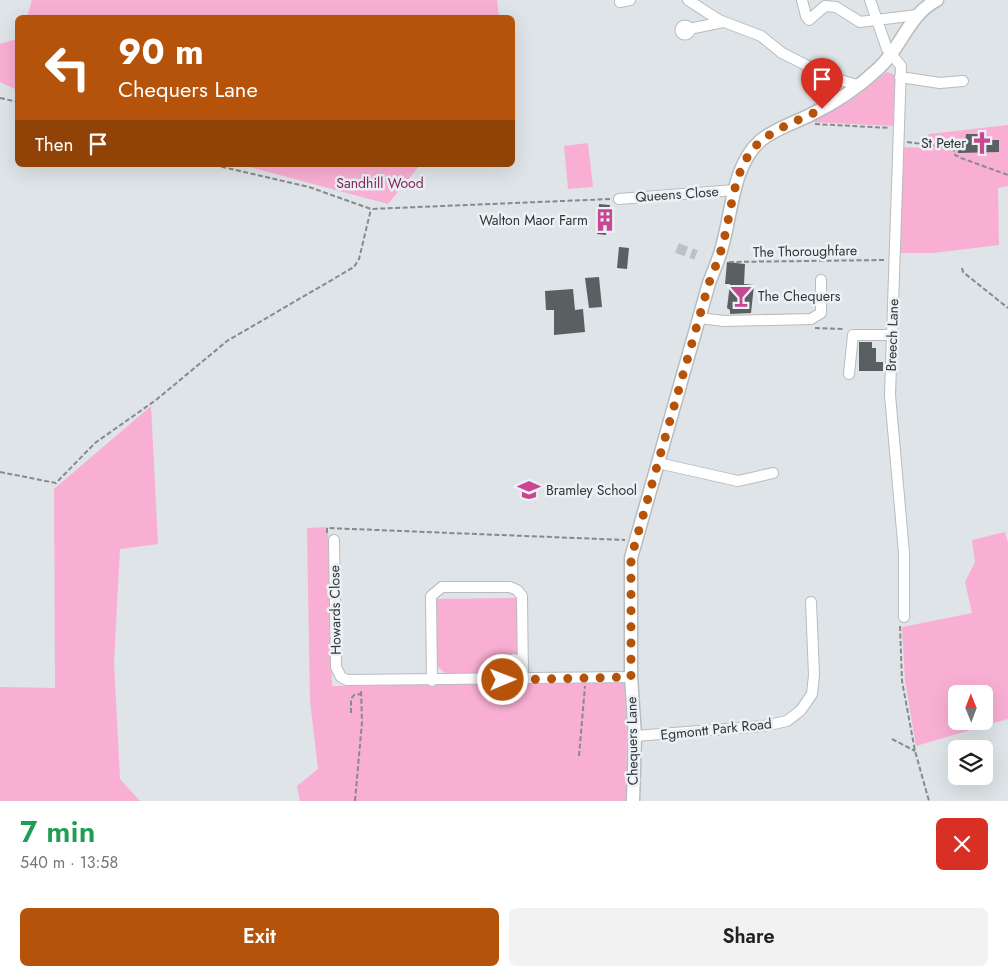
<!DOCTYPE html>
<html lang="en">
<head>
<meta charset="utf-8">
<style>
  body { margin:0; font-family:Jost,sans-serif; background:#f2f2f2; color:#202124; height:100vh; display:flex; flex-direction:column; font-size:19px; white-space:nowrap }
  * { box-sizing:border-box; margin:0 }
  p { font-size:16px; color:#757577 }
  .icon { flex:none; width:28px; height:28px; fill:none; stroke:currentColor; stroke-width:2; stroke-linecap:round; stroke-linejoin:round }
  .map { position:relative; height:801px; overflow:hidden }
  .drawer { display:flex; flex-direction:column; background:#fff; flex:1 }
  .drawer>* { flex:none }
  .hud { position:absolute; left:15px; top:15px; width:500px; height:152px; border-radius:8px; box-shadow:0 5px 20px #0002; background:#b45309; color:#fff; overflow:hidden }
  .needle { width:32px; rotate:359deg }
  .fabs { position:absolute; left:948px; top:685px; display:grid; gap:10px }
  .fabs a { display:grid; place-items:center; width:45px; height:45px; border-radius:8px; background:#fff; box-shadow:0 5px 20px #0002; font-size:25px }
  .pin { position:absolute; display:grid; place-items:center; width:42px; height:42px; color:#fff; margin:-51px -21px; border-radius:50% 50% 50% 0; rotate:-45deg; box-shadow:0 0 5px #0007 }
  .pin .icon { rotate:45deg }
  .me { position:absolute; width:55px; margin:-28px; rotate:89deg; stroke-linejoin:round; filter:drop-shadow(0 0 4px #0008) }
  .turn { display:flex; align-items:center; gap:18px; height:105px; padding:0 20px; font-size:22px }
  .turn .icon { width:65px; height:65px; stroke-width:2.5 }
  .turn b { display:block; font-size:35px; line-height:42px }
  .then { display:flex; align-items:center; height:48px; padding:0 20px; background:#0003; gap:10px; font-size:19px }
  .round { display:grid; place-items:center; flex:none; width:52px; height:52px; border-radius:8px; background:#f2f2f2 }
  .headline { display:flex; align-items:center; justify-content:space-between; height:85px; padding:0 20px }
  h1 { font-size:30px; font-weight:600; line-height:38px; color:#1e9e55 }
  .button { display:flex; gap:10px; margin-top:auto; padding:10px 20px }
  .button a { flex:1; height:58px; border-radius:8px; background:#b45309; color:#fff; font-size:20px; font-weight:600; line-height:58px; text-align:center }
  .button a+a { background:#f2f2f2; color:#202124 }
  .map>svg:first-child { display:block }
  .green { fill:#f9afd3; fill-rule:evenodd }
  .building { fill:#5a5f61 }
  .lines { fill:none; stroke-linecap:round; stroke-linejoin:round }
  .minor-tunnel { stroke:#bcc1c4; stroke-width:10; stroke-dasharray:10 5; stroke-linecap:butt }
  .minor-casing { stroke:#b7bcbf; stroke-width:12 }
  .major-casing { stroke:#b7bcbf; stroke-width:15 }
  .path { stroke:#868a8c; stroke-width:2; stroke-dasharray:5 2.5; stroke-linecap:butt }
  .minor { stroke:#fff; stroke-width:10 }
  .major { stroke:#fff; stroke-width:12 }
  .route { stroke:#b45309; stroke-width:9; stroke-dasharray:0 16.2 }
  .labels { text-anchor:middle; stroke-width:5; stroke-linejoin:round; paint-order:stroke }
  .poi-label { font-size:14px; fill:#323536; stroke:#ebf1f4; text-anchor:end }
  .park-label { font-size:14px; fill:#85255d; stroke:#ebf1f4 }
  .street-label { font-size:14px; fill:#323536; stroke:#ebf1f4 }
</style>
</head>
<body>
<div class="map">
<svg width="1008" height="801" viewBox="0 0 1008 801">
  <rect width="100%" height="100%" fill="#dee4e7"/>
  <path class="green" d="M32 0H497L499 17H27Z
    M17 39H18L17 90 0 82V44Z
    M887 72 895 75 893 126 812 122 852 100Z
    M1008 125V186L998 188 999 245 933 253H898L901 147 923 148 929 134Z
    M588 143 593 187 568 189 564 146Z
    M242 165H420L388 204Z
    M151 406 158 544 120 549 114 662 120 779 140 801H0V687L55 688 54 489Z
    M328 527 332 686 624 682 627 734 626 801H300L297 786 318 769 310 701 307 528Z
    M1005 532 1008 543V719L916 746 905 680 902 627 972 613 965 582 975 562 972 540ZM956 694H984V721H956Z
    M518 598 519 656 505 655 499 661 496 675H447L436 665V599Z"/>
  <path class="building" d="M966 134H983V140H999V152L958 153 957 144H965Z
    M599 204 610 205 609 215H613V226H607L606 235 597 234Z
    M619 247 629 248 627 269 617 268Z
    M727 262 745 264 744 284 754 285 751 313 730 314V310L727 308 730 284H725Z
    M599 277 602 307 589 308 585 278Z
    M573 289 575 310 583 309 585 332 554 335V310H546L545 291Z
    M859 342H872V348H876V362H883V371H859Z"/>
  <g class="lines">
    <path class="minor-tunnel" d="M677 248 696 255"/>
    <defs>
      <path id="minor" d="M688 0 719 20 761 36 782 53 830 77 857 85
        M802 0 806 16 809 20 825 6 836 7 860 22 917 15
        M870 0 887 49 901 66 890 395 904 553V617
        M620 2 630 0
        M680.5 30a4.5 4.5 0 1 1 9 0a4.5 4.5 0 1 1-9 0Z
        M689 29 723 22
        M900 77 940 83 963 81
        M619 199 735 190
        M699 318 724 321 811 319 821 313V280
        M849 374 853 335H892
        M658 463 738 481 773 473
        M334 540 336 667 341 677 347 680 631 677
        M503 680 500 669 501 662 514 659 523 663
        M432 681 431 596 442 587H510L517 590 522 596 523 680
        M635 736 764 726 787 721 801 710 812 694 814 675 811 602"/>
      <path id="major" d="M633 801 635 736 631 677V558L709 283C714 270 720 257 723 243 732 211 733 165 760 141 774 129 794 123 810 115 835 103 859 87 879 68 901 48 909 14 937 0"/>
    </defs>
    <use href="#minor" class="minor-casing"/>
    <use href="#major" class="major-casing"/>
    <path class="path" d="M0 98 18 102
      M815 124 890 128
      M907 142 953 148 955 155 961 158 1008 175
      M214 165 309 187 371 209 611 199
      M729 262 884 260
      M962 268 963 272 1008 308
      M815 328 845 329
      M0 472 56 483 95 443 156 400 227 341 354 267 359 259 371 209
      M327 533V528L625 540
      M900 626 902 681 915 751 929 801
      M351 713V699L354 695 362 694
      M892 739 915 751
      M579 756 585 686
      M355 801 362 722 361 689"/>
    <use href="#minor" class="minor"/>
    <use href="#major" class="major"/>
  </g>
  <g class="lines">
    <path class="route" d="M503 680 631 677V558L709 283C714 270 720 256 723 243 732 211 733 164 761 141 778 127 802 119 822 109"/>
  </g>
  <defs>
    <symbol id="church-bare" viewBox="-9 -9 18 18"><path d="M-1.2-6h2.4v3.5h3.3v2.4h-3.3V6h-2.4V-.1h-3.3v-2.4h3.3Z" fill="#c84791" stroke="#ebf1f4" stroke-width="2.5" paint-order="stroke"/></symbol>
    <symbol id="building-bare" viewBox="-9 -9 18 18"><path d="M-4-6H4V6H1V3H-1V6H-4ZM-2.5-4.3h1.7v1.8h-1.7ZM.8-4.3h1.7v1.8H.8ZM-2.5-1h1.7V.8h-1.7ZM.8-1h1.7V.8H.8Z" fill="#c84791" stroke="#ebf1f4" stroke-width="2.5" paint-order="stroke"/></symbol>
    <symbol id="bar-bare" viewBox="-9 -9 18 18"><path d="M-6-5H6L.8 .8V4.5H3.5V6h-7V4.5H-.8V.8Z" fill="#c84791" stroke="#ebf1f4" stroke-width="2.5" paint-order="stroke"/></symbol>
    <symbol id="school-bare" viewBox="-9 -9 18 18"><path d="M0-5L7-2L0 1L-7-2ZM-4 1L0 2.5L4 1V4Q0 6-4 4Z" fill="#c84791" stroke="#ebf1f4" stroke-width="2.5" paint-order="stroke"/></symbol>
  </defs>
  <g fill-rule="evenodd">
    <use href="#church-bare" x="966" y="127" width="32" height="32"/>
    <use href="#building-bare" x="589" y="204" width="32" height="32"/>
    <use href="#bar-bare" x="725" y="280" width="32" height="32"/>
    <use href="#school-bare" x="513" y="474" width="32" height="32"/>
  </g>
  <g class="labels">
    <g class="poi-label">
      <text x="966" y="148">St Peter</text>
      <text x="588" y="225">Walton Maor Farm</text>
      <text x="758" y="301" text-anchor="start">The Chequers</text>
      <text x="546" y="495" text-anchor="start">Bramley School</text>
    </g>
    <g class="park-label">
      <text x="380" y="188">Sandhill Wood</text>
    </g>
    <g class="street-label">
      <text transform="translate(677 194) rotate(-4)" y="5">Queens Close</text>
      <text transform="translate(805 251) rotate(-1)" y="5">The Thoroughfare</text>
      <text transform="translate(892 335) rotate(-88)" y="5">Breech Lane</text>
      <text transform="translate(335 610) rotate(-91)" y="5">Howards Close</text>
      <text transform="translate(716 729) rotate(-6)" y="5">Egmontt Park Road</text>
      <text transform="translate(632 741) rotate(-91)" y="5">Chequers Lane</text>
    </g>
  </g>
</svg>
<div class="fabs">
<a><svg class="needle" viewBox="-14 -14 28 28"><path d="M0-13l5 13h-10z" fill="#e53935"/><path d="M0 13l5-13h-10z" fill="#757577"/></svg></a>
<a><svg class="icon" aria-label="layers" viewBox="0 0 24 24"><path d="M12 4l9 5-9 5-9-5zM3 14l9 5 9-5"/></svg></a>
</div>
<div class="pin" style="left:822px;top:109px;background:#d93025"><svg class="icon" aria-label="arrive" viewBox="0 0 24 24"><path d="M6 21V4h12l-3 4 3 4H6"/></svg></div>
<svg class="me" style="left:503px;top:680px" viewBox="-20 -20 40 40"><circle r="17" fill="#b45309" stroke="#fff" stroke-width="3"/><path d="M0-11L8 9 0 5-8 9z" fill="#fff"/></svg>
<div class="hud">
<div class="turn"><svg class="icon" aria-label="left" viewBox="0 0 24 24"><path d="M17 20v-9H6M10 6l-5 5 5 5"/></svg><div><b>90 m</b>Chequers Lane</div></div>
<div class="then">Then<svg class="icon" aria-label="arrive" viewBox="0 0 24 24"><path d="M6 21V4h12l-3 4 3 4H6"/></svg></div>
</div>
</div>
<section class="drawer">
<div class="headline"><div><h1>7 min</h1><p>540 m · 13:58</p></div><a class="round" style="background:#d93025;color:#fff"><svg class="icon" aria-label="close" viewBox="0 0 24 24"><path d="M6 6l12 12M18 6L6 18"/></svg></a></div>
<div class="button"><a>Exit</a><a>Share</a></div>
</section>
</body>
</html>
